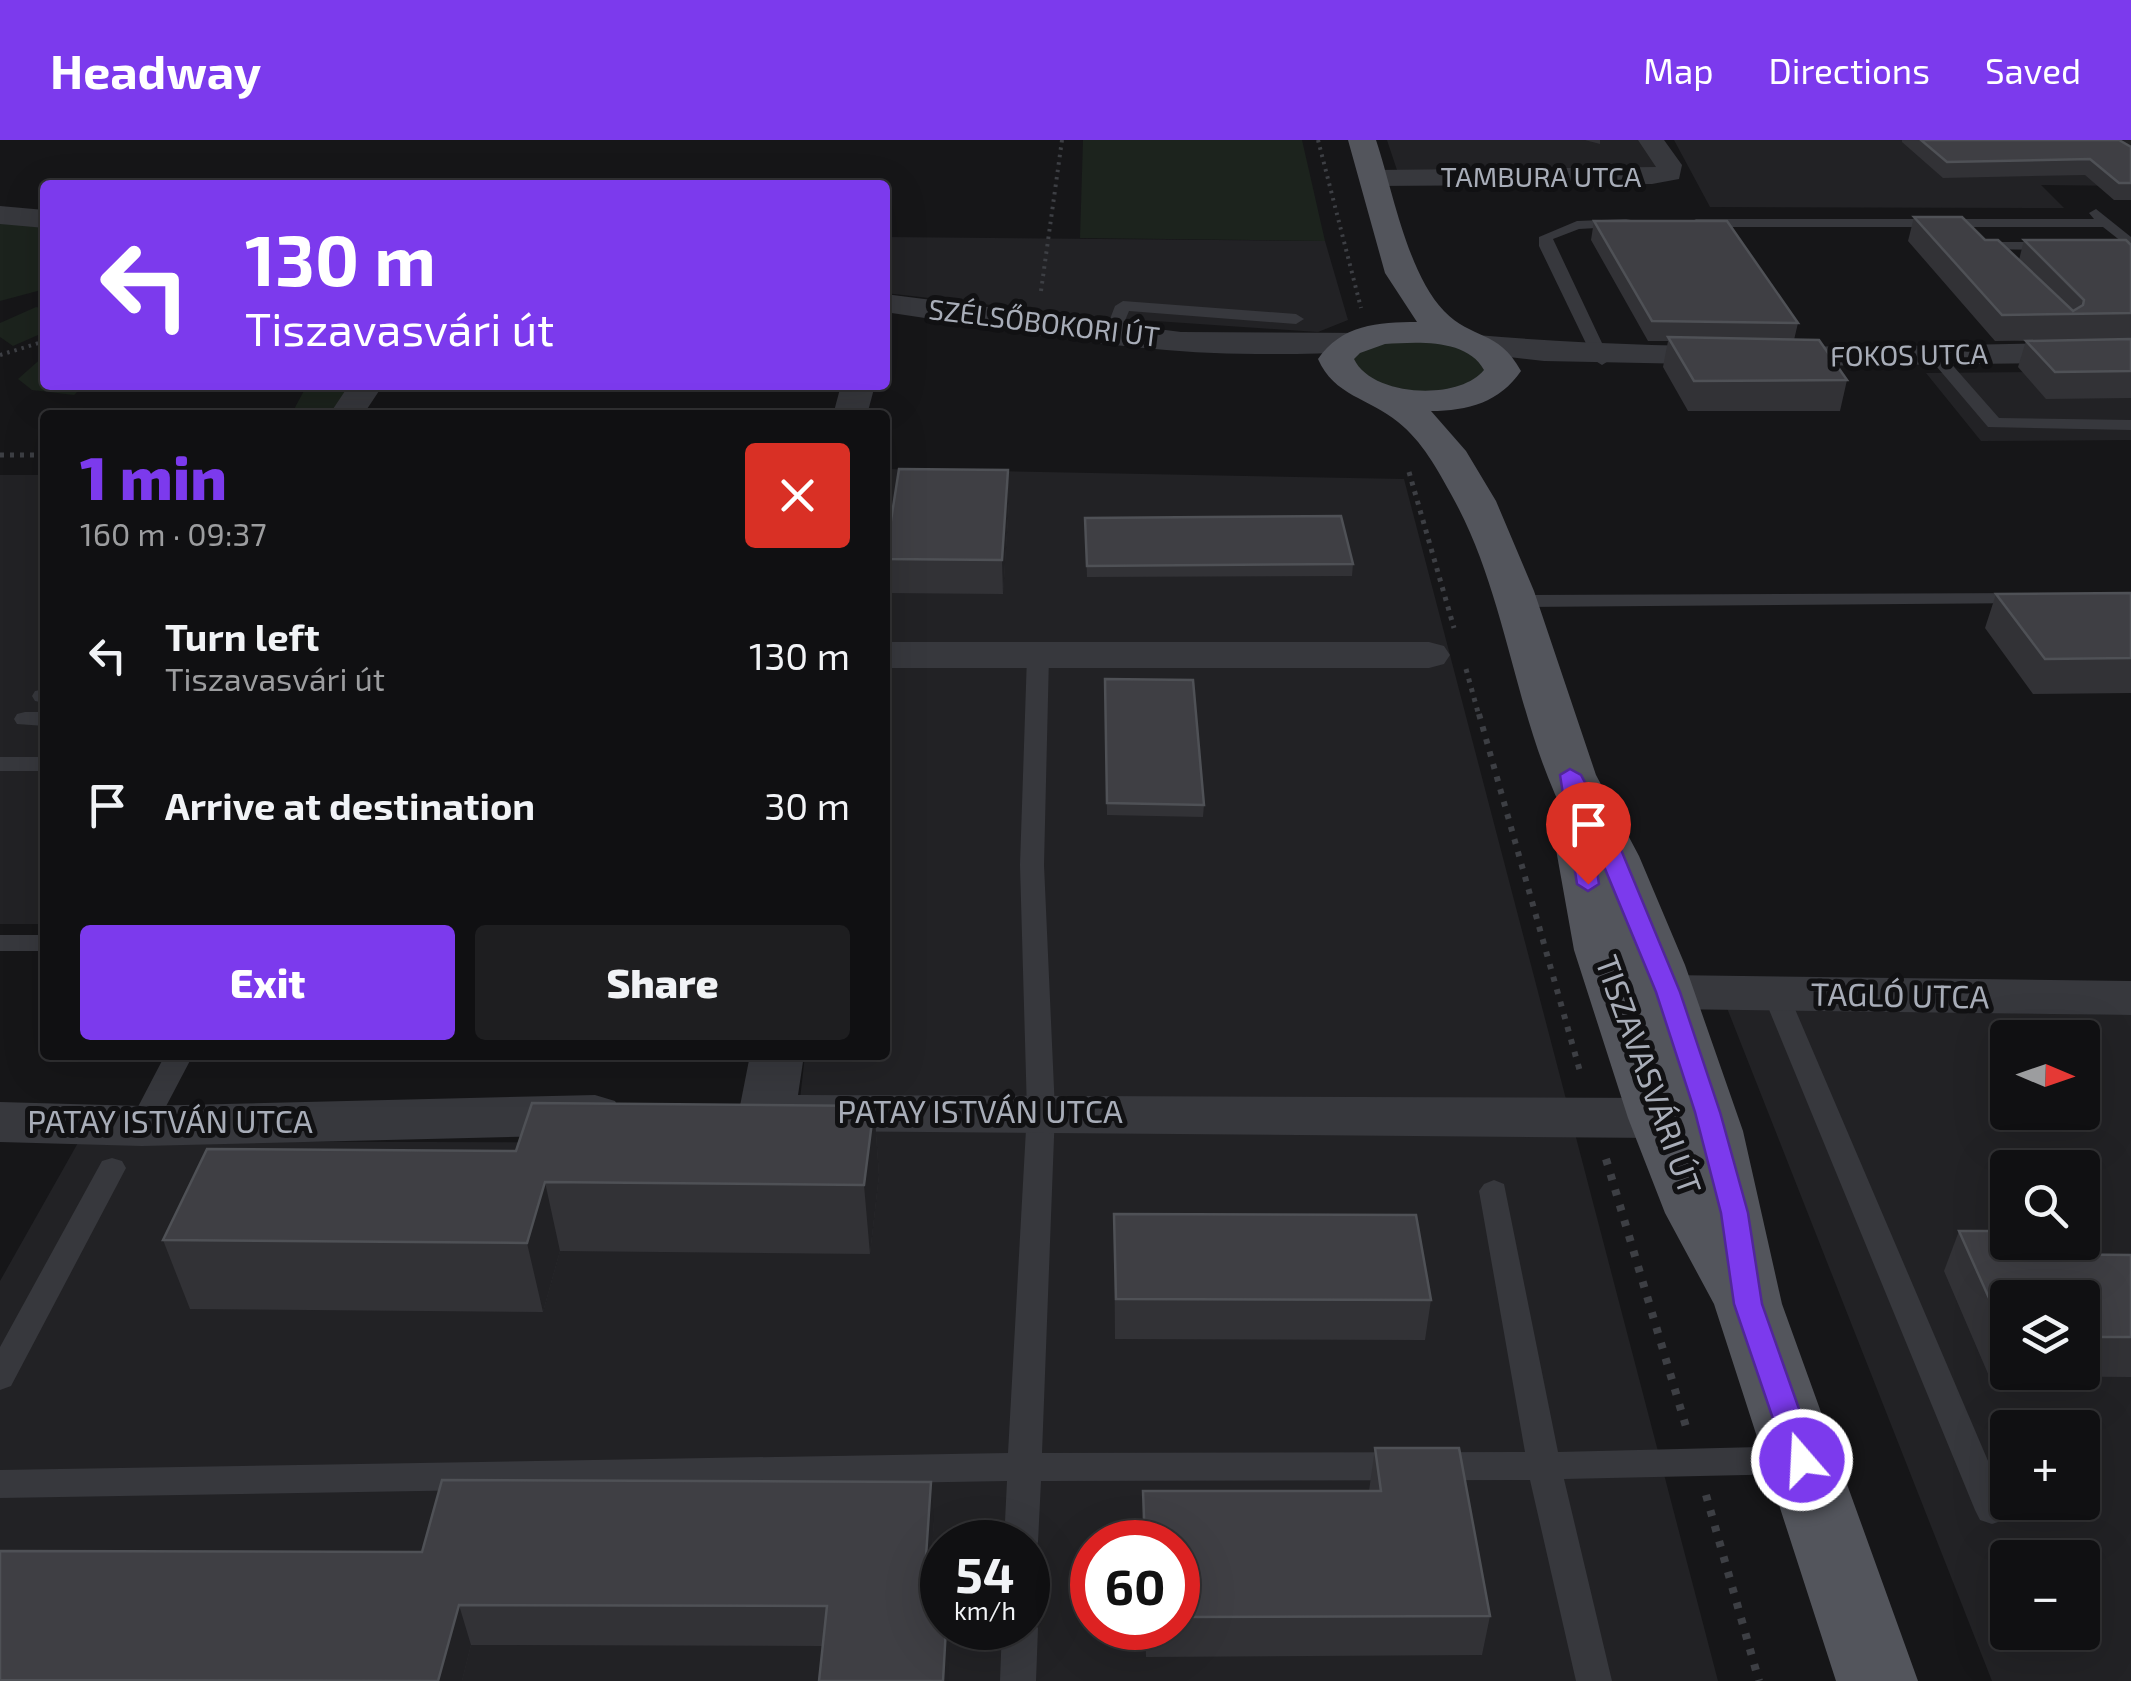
<!DOCTYPE html>
<html lang="en">
<head>
<meta charset="utf-8">
<style>
  body { margin:0; font-family:"Exo 2",sans-serif; background:#1e1e20; color:#f1f3f6; height:100vh; display:flex; flex-direction:column; font-size:38px; white-space:nowrap }
  * { box-sizing:border-box; margin:0 }
  p { font-size:32px; color:#9c9d9f }
  .icon { flex:none; width:55px; height:55px; fill:none; stroke:currentColor; stroke-width:2; stroke-linecap:round; stroke-linejoin:round }
  .map { position:relative; flex:1; overflow:hidden }
  .panel { position:absolute; left:40px; top:270px; width:850px; height:650px; display:flex; flex-direction:column; background:#101012; border-radius:10px; box-shadow:0 10px 40px #0002,0 0 0 2px #303032 }
  .panel>* { flex:none }
  .guide { position:absolute; left:40px; top:40px; width:850px; height:210px; border-radius:10px; box-shadow:0 10px 40px #0002,0 0 0 2px #303032; background:#7c3aed; color:#fff; overflow:hidden }
  .needle { width:65px; rotate:92deg }
  .buttons { position:absolute; left:1990px; top:880px; display:grid; gap:20px }
  .buttons a { display:grid; place-items:center; width:110px; height:110px; border-radius:10px; background:#101012; box-shadow:0 10px 40px #0002,0 0 0 2px #303032; font-size:50px }
  .speed { position:absolute; left:920px; top:1380px; display:flex; gap:20px; font-size:50px; font-weight:700; text-align:center }
  .speed>* { display:grid; place-content:center; width:130px; height:130px; border-radius:50%; background:#101012; box-shadow:0 10px 40px #0002,0 0 0 2px #303032; line-height:1 }
  .speed small { font-size:25px; font-weight:400 }
  .speed .limit { border:15px solid #d22; background:#fff; color:#111 }
  .pin { position:absolute; display:grid; place-items:center; width:85px; height:85px; color:#fff; margin:-102px -42px; border-radius:50% 50% 50% 0; rotate:-45deg; box-shadow:0 0 10px #0007 }
  .pin .icon { rotate:45deg }
  .me { position:absolute; width:110px; margin:-55px; rotate:341deg; stroke-linejoin:round; filter:drop-shadow(0 0 8px #0008) }
  .turn { display:flex; align-items:center; gap:35px; height:210px; padding:0 40px; font-size:45px }
  .turn .icon { width:130px; height:130px; stroke-width:2.5 }
  .turn b { display:block; font-size:70px; line-height:85px }
  .round { display:grid; place-items:center; flex:none; width:105px; height:105px; border-radius:10px; background:#1e1e20 }
  .headline { display:flex; align-items:center; justify-content:space-between; height:170px; padding:0 40px }
  h1 { font-size:60px; font-weight:800; line-height:75px; color:#7c3aed }
  .primary-button { display:flex; gap:20px; margin-top:auto; padding:20px 40px }
  .primary-button a { flex:1; height:115px; border-radius:10px; background:#7c3aed; color:#fff; font-size:40px; font-weight:800; line-height:115px; text-align:center }
  .primary-button a+a { background:#1e1e20; color:#f1f3f6 }
  ul { padding:0; list-style:none }
  li { display:flex; align-items:center; gap:30px; height:150px; padding:0 40px }
  li div { flex:1 }
  li b { display:block; font-size:38px }
  li em { font-style:normal }
  header { display:flex; align-items:center; gap:60px; box-sizing:border-box; height:140px; padding:0 50px; background:#7c3aed; color:#fff }
  header strong { font-size:48px }
  nav { display:flex; gap:55px; margin-inline-start:auto; font-size:35px }
  .map>svg:first-child { display:block }
  .built { fill:#222225; fill-rule:evenodd }
  .green { fill:#1c231d }
  .lines { fill:none; stroke-linecap:round; stroke-linejoin:round }
  .path-far3 { stroke:#3d3f44; stroke-width:4; stroke-dasharray:2.5 5; stroke-linecap:butt }
  .path-far2 { stroke:#3d3f44; stroke-width:5; stroke-dasharray:4 6; stroke-linecap:butt }
  .path-far1 { stroke:#3d3f44; stroke-width:6; stroke-dasharray:5 8; stroke-linecap:butt }
  .path { stroke:#3d3f44; stroke-width:8; stroke-dasharray:6 10; stroke-linecap:butt }
  .service { fill:#37383d; fill-rule:evenodd }
  .minor { fill:#37383d; fill-rule:evenodd }
  .primary { fill:#53555c; fill-rule:evenodd }
  .wall { fill:#323236; fill-rule:evenodd }
  .shaded-wall { fill:#212124 }
  .building { fill:#3f3f44; stroke:#4f5156; stroke-width:2.5 }
  .route { fill:#7c3aed; stroke:#51269a; stroke-width:2.5 }
  .labels { text-anchor:middle; stroke-width:10; stroke-linejoin:round; paint-order:stroke }
  .far-street-label { font-size:28px; fill:#a8adb8; stroke:#111113 }
  .street-label { font-size:32px; fill:#a8adb8; stroke:#111113 }
</style>
</head>
<body>
<header>
<strong>Headway</strong>
<nav><a>Map</a><a>Directions</a><a>Saved</a></nav>
</header>
<div class="map">
<svg width="2131" height="1541" viewBox="0 0 2131 1541">
  <rect width="100%" height="100%" fill="#161618"/>
  <path class="built" d="M1387 0H1646L1665 29 1398 33Z
    M1674 0H2131V46L2041 45 2064 68 1710 67Z
    M885 97 1325 101 1348 180 1318 192 1097 177 885 153Z
    M2131 231V300L1981 301 1926 233Z
    M885 329 1404 339 1718 1541H0V1141L79 1001 795 1003 805 915H885ZM942 1402H1028V1488H942ZM1092 1402H1178V1488H1092Z
    M0 335H45V784H0Z
    M1727 868 2131 875V1541H1992ZM2008 898H2082V972H2008ZM2008 1028H2082V1102H2008ZM2008 1158H2082V1232H2008ZM2008 1288H2082V1362H2008ZM2008 1418H2082V1492H2008Z"/>
  <path class="green" d="M1083 0H1302L1325 101 1080 98Z
    M0 83 45 87V149L0 161Z
    M36 167 45 169V192L13 206 0 197V183Z
    M1423 199 1469 210 1487 230 1465 248 1415 252 1368 241 1353 220C1366 198 1400 201 1423 199Z
    M45 215V245H84L74 255 32 250 18 239Z
    M307 245H347L354 251C339 274 316 275 291 275Z"/>
  <g class="lines">
    <path class="path-far3" d="M1318 0 1361 168
      M1041 151 1062 0
      M0 215 45 201"/>
    <path class="path-far2" d="M0 315H45
      M1409 332 1454 488
      M1466 529 1479 576"/>
    <path class="path-far1" d="M1479 574 1581 935"/>
    <path class="path" d="M1606 1019 1687 1290
      M1706 1355 1759 1541"/>
    <path class="service" d="M2096 69 2131 97V109L2103 87H1696L1689 83 1696 79H2094L2089 73Z
      M1626 79 1631 80V86L1579 89 1553 99 1610 220 1602 225 1594 220 1539 106V97L1577 81Z
      M1985 102H2055L2062 106 2055 110 1980 109V103Z
      M1123 161 1296 174 1304 179 1296 184 1129 171 1119 195H1107L1105 192 1115 166Z
      M1934 209 1940 211 1999 278 2131 280V290L1988 287 1926 214Z
      M2029 453 2036 455V463L1514 467 1504 461 1514 455Z
      M1038 510 1049 516 1044 725 1055 971 1042 1313 1525 1312 1479 1051 1484 1044 1494 1040 1504 1044 1558 1312 1795 1306 1807 1310 1812 1320 1807 1330 1795 1334 1564 1339 1612 1541H1576L1530 1340 1041 1341 1038 1402 1033 1413 1028 1415V1402H1004L1007 1341 0 1358V1330L1008 1313 1027 971 1020 725 1027 516Z
      M45 549V563L35 561 32 556 35 551Z
      M25 572H45V586L17 584 14 579 17 574Z
      M0 617H45V631H0Z
      M0 795H45V811H0Z
      M1776 846 1789 855 2009 1370 2004 1380 1992 1384 1980 1380 1975 1370 1763 855Z
      M165 915H193L152 993H132L128 986Z
      M112 1018 122 1021 126 1028 11 1246 0 1250V1207L102 1021Z
      M1028 1475 1038 1488 1036 1541H1000L1002 1488H1028Z"/>
    <path class="minor" d="M1638 0H1664L1682 25 1679 39 1652 44 1374 46 1360 38 1374 30 1656 27Z
      M0 66 45 70V88L0 84Z
      M885 154 1181 192 1370 193 1375 200 1370 207C1337 215 1299 214 1264 214 1137 215 1011 190 885 172Z
      M1477 195C1694 214 1914 205 2131 202V222L1793 226 1544 221 1466 212 1461 205 1466 198Z
      M349 245H383L363 275H329Z
      M841 245H875L867 275H833Z
      M885 502H1429L1444 506 1450 515 1444 524 1429 528H885Z
      M1668 835 2131 841V875L1668 869 1649 864 1642 852 1649 840Z
      M750 915H804L798 955 1659 958 1679 964 1687 978 1679 992 1659 998 805 991C784 985 768 991 747 985L739 971Z
      M595 955 615 961 623 975 615 989 595 995 142 1006 0 1002V962L142 966Z"/>
    <path class="primary" d="M1348 0H1376C1393 51 1407 132 1444 171 1472 200 1498 189 1521 231 1500 262 1468 271 1431 271L1466 311 1496 361 1534 451 1596 635 1639 716 1685 825 1743 991 1782 1164 1918 1541H1836L1714 1164 1665 1073 1628 978 1574 810 1554 698 1561 687 1570 685C1514 581 1509 458 1452 356 1438 330 1422 301 1398 282 1369 258 1334 256 1318 219 1341 185 1378 182 1417 182L1385 133ZM1385 204C1416 202 1467 198 1484 230 1459 261 1372 257 1354 219L1360 213Z"/>
  </g>
  <path class="wall" d="M1585 0H1600V4Z
    M1902 0H2119L2131 7V60H2114L2085 35 1943 38 1902 2Z
    M1914 77 1985 100 2019 120 2024 100 2131 105V199L1995 201 1908 101Z
    M1594 81 1798 183 1794 200 1847 240 1840 271H1688L1663 227 1668 201H1648L1591 100Z
    M2131 199V258L2046 259 2018 227 2026 201Z
    M1008 330 1009 362 1003 454 886 453 885 411Z
    M1085 378 1353 424 1352 436 1087 437Z
    M2131 453V553L2033 554 1985 488 1996 454Z
    M1105 539 1204 665 1203 677 1107 675Z
    M874 966 879 1035 870 1114 560 1111 543 1172 190 1169 163 1100 516 1011Z
    M1114 1074 1431 1160 1425 1200 1115 1199Z
    M1959 1091 2030 1114 2131 1115V1237L1989 1236 1944 1131ZM2008 1158H2082V1232H2008Z
    M1375 1308 1490 1476 1482 1515 1146 1517 1145 1488H1178V1402H1142L1143 1351H1369Z
    M934 1381 928 1461 950 1501 822 1506 471 1505 462 1541H0V1411L422 1412Z"/>
  <path class="shaded-wall" d="M1008 330 1009 362 1003 454 1002 420Z
    M874 966 879 1035 870 1114 864 1045Z
    M545 1042 560 1111 543 1172 527 1103Z
    M931 1342 934 1381 926 1501 923 1461Z
    M459 1465 471 1505 462 1541H438Z
    M946 1488H949L950 1501 948 1541H943Z"/>
  <path class="building" d="M1921 0H2119L2131 7V43H2119L2090 19 1947 22Z
    M1914 77H1962L1985 100H1998L2073 171 2083 165 2084 160 2024 100H2126L2131 105V173L2002 175Z
    M1594 81H1727L1798 183 1652 181Z
    M1668 197 1819 200 1847 240 1694 241Z
    M2131 199V231L2055 232 2026 201Z
    M899 329 1008 330 1002 420 885 419Z
    M1341 376 1353 424 1087 426 1085 378Z
    M2131 453V518L2045 519 1996 454Z
    M1105 539 1193 540 1204 665 1107 663Z
    M532 963 874 966 864 1045 545 1042 527 1103 163 1100 207 1009 516 1011Z
    M1114 1074 1416 1075 1431 1160 1116 1159Z
    M1959 1091H2008V1102H2024L2030 1114 2131 1115V1197H2082V1158H2008V1196H2006Z
    M1375 1308H1459L1490 1476 1178 1477V1402H1145L1143 1351H1381Z
    M442 1340 931 1342 923 1461H942V1488H946L943 1541H819L827 1466 459 1465 438 1541 0 1540V1411L422 1412Z"/>
  <path class="route" d="M1570 629 1581 635 1622 712 1680 852 1720 972 1748 1073 1762 1164 1817 1320 1813 1329 1802 1332 1791 1329 1787 1320 1734 1164 1721 1073 1695 972 1656 852 1591 695 1599 744 1588 751 1577 744 1560 635Z"/>
  <g class="labels">
    <g class="far-street-label">
      <text x="1541" y="47">TAMBURA UTCA</text>
      <text transform="translate(1044 183) rotate(7)" y="10">SZÉLSŐBOKORI ÚT</text>
      <text transform="translate(1909 215) rotate(-1)" y="10">FOKOS UTCA</text>
    </g>
    <g class="street-label">
      <text transform="translate(1900 856) rotate(1)" y="11">TAGLÓ UTCA</text>
      <text transform="translate(1648 935) rotate(70)" y="11">TISZAVASVÁRI ÚT</text>
      <text x="980" y="983">PATAY ISTVÁN UTCA</text>
      <text x="170" y="993">PATAY ISTVÁN UTCA</text>
    </g>
  </g>
</svg>
<div class="buttons">
<a><svg class="needle" viewBox="-14 -14 28 28"><path d="M0-13l5 13h-10z" fill="#e53935"/><path d="M0 13l5-13h-10z" fill="#9c9d9f"/></svg></a>
<a><svg class="icon" aria-label="search" viewBox="0 0 24 24"><circle cx="10" cy="10" r="6"/><path d="M15 15l6 6"/></svg></a>
<a><svg class="icon" aria-label="layers" viewBox="0 0 24 24"><path d="M12 4l9 5-9 5-9-5zM3 14l9 5 9-5"/></svg></a>
<a>+</a>
<a>−</a>
</div>
<div class="speed"><div>54<small>km/h</small></div><div class="limit">60</div></div>
<div class="pin" style="left:1588px;top:744px;background:#d93025"><svg class="icon" aria-label="arrive" viewBox="0 0 24 24"><path d="M6 21V4h12l-3 4 3 4H6"/></svg></div>
<svg class="me" style="left:1802px;top:1320px" viewBox="-20 -20 40 40"><circle r="17" fill="#7c3aed" stroke="#fff" stroke-width="3"/><path d="M0-11L8 9 0 5-8 9z" fill="#fff"/></svg>
<div class="guide">
<div class="turn"><svg class="icon" aria-label="left" viewBox="0 0 24 24"><path d="M17 20v-9H6M10 6l-5 5 5 5"/></svg><div><b>130 m</b>Tiszavasvári út</div></div>
</div>
<section class="panel">
<div class="headline"><div><h1>1 min</h1><p>160 m · 09:37</p></div><a class="round" style="background:#d93025;color:#fff"><svg class="icon" aria-label="close" viewBox="0 0 24 24"><path d="M6 6l12 12M18 6L6 18"/></svg></a></div>
<ul>
<li><svg class="icon" aria-label="left" viewBox="0 0 24 24"><path d="M17 20v-9H6M10 6l-5 5 5 5"/></svg><div><b>Turn left</b><p>Tiszavasvári út</p></div><em>130 m</em></li>
<li><svg class="icon" aria-label="arrive" viewBox="0 0 24 24"><path d="M6 21V4h12l-3 4 3 4H6"/></svg><div><b>Arrive at destination</b></div><em>30 m</em></li>
</ul>
<div class="primary-button"><a>Exit</a><a>Share</a></div>
</section>
</div>
</body>
</html>
